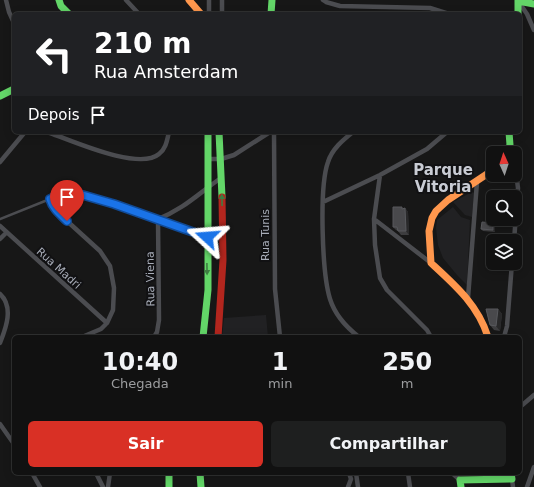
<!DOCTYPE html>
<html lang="pt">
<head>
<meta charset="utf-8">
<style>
  body { margin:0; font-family:"DejaVu Sans",sans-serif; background:#1e1f1f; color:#f1f3f6; height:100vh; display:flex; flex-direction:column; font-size:15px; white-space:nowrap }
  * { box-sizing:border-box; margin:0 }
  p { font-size:13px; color:#9c9d9f }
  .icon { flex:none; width:22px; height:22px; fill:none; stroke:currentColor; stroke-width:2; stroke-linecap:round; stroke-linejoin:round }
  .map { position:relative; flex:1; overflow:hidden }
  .sheet { position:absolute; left:12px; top:335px; width:510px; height:140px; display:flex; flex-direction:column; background:#111; border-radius:6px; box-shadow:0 2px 10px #0003,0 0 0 1px #303131 }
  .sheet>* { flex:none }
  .guide { position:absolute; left:12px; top:12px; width:510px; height:122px; border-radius:6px; box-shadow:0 2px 10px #0003,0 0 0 1px #303131; background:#202124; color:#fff; overflow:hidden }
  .needle { width:26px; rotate:357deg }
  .fabs { position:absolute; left:486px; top:146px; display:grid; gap:8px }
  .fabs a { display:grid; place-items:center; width:36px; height:36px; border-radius:6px; background:#111; box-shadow:0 2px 10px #0003,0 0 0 1px #303131; font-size:20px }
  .pin { position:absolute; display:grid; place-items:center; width:34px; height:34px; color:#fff; margin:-41px -17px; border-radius:50% 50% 50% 0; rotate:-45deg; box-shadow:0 0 4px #0007 }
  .pin .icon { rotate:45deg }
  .me { position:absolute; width:44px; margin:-22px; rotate:289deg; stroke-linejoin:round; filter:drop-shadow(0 0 3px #0008) }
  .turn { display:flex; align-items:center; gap:14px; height:84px; padding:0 16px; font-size:18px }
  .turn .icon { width:52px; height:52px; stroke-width:2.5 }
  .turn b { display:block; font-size:28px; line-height:34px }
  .then { display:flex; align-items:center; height:38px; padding:0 16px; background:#0003; gap:8px; font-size:15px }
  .eta { display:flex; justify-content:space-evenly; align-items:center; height:68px; text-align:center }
  .eta b { font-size:24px; font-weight:700; line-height:28px }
  .button { display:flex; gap:8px; margin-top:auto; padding:8px 16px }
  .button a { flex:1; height:46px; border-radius:6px; background:#d93025; color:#fff; font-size:16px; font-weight:700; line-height:46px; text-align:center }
  .button a+a { background:#1e1f1f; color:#f1f3f6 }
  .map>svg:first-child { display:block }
  .built { fill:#212123 }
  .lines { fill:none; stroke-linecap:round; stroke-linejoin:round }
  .lane { stroke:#4b4c50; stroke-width:2.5 }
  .street { stroke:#4b4c50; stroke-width:4.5 }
  .fast { stroke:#63d668; stroke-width:7 }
  .slow { stroke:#ff974d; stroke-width:7 }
  .jam { stroke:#b3261e; stroke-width:7 }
  .wall { fill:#3d3d3f }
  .shaded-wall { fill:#29292a }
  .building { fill:#49494c; stroke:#58595d }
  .oneway { fill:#3e7d42 }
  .route-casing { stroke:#114b97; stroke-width:10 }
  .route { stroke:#1a73e8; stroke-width:7 }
  .labels { text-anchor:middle; stroke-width:4; stroke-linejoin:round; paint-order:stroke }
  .street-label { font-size:11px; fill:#a8adb8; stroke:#111113 }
  .district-label { font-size:15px; font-weight:bold; fill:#c9ccd4; stroke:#111113 }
</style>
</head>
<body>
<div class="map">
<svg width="534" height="487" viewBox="0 0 534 487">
  <rect width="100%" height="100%" fill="#171717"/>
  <path class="built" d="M472 192 474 193 472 217 465 215 453 202Z
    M453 207 461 217 470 220 467 285 457 275 443 258 438 245 436 228 437 220Z
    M266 315 268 337H222L224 318Z"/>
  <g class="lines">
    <path class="lane" d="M0 219 50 199"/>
    <path class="street" d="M6 0 9 12 14 23
      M126 0 139 14
      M323 0 326 2 340 6 430 8 449 14
      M518 1 527 14 534 30
      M209 14V0
      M222 14V0
      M44 132 50 133C73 141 139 171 159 154 166 149 167 140 169 132
      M274 132 275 289 280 337
      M353 132C343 140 332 149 328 162 319 187 322 273 330 299 335 315 346 327 359 337
      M510 145 512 153
      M208 159H221L234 155 270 132
      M0 162 25 132
      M380 175 374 219 375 245 380 278 387 290 427 330 431 337
      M323 202 380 175 427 149 447 132
      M158 219C184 209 199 193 221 178
      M374 219 431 263
      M0 226 107 323
      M0 239 6 233
      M514 241 518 188 515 165
      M0 294C14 307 6 328 0 343
      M468 298 477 182
      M82 337 101 329 107 323 113 310 114 288 110 266 100 251 56 211 52 205 50 199C59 195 65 191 76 192L114 204 207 237
      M154 337 157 332 159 320 158 219
      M504 337 507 326 512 263
      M520 407 534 395
      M0 424 14 444
      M32 473 40 487
      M96 473 103 487
      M356 473 358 487
      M408 473 410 487
      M452 473 460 480
      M512 479 513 487
      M108 487 110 473
      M348 487 351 479 349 473
      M527 487 534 467"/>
    <path class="fast" d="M59 0 61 6 69 14
      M518 0V14
      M518 1 534 4
      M271 14 272 0
      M0 96 14 89
      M219 132 222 197
      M506 153 510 145 509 132
      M203 337 208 290V132
      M169 473V487
      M200 473 201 487
      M461 487 460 480 512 479 511 473"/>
    <path class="slow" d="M189 0 201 14
      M488 337C478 305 455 285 431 263L429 231 432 218 436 211 448 200 493 170"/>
    <path class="jam" d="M218 337 223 260 222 197"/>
  </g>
  <path class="wall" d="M405 208 408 212 409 235H401L398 231 396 230 393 227 403 209Z
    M495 225V232L483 231 481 229Z
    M498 309 502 314 500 331 494 330 490 325Z"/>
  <path class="shaded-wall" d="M405 208 408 212 409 235 406 231Z
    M493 223 495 225V232L493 230Z
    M498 309 502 314 500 331 496 326Z"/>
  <path class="building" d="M393 207H402V209L405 208 406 231H398L397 227H393Z
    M482 222 493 223V230L481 229Z
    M486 309H498L496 326 490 325Z"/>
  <defs><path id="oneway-solid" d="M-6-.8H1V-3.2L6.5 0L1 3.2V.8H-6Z"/></defs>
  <g class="oneway">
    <use href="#oneway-solid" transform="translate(222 200) rotate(-91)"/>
    <use href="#oneway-solid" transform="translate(207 269) rotate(89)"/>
  </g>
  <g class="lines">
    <defs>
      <path id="route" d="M67 221C60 214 53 209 50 199L64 192 69 191 114 204 207 237"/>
    </defs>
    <use href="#route" class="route-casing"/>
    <use href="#route" class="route"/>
  </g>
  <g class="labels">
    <g class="street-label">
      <text transform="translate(265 235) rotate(-90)" y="4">Rua Tunis</text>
      <text transform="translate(59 268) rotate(42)" y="4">Rua Madri</text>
      <text transform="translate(150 279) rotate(-91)" y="4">Rua Viena</text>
    </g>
    <g class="district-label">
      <text x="443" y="175">Parque<tspan x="443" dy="17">Vitoria</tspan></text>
    </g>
  </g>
</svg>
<div class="fabs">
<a><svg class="needle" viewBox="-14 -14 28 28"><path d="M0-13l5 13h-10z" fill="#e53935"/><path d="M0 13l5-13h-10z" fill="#9c9d9f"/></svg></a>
<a><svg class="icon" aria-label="search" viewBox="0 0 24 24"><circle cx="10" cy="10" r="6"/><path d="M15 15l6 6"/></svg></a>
<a><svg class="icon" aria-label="layers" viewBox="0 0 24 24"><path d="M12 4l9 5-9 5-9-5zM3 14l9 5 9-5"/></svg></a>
</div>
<div class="pin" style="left:67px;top:221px;background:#d93025"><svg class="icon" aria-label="arrive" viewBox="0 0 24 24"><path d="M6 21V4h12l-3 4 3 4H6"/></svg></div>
<svg class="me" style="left:207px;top:237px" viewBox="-20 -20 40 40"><path d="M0-17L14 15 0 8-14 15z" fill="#1a73e8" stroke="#fff" stroke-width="4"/></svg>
<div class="guide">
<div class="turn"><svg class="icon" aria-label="left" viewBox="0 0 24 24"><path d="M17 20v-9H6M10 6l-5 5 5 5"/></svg><div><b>210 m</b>Rua Amsterdam</div></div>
<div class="then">Depois<svg class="icon" aria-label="arrive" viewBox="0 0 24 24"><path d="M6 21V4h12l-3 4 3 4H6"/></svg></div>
</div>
<section class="sheet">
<div class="eta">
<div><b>10:40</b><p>Chegada</p></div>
<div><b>1</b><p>min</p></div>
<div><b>250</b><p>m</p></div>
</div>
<div class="button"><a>Sair</a><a>Compartilhar</a></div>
</section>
</div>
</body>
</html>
